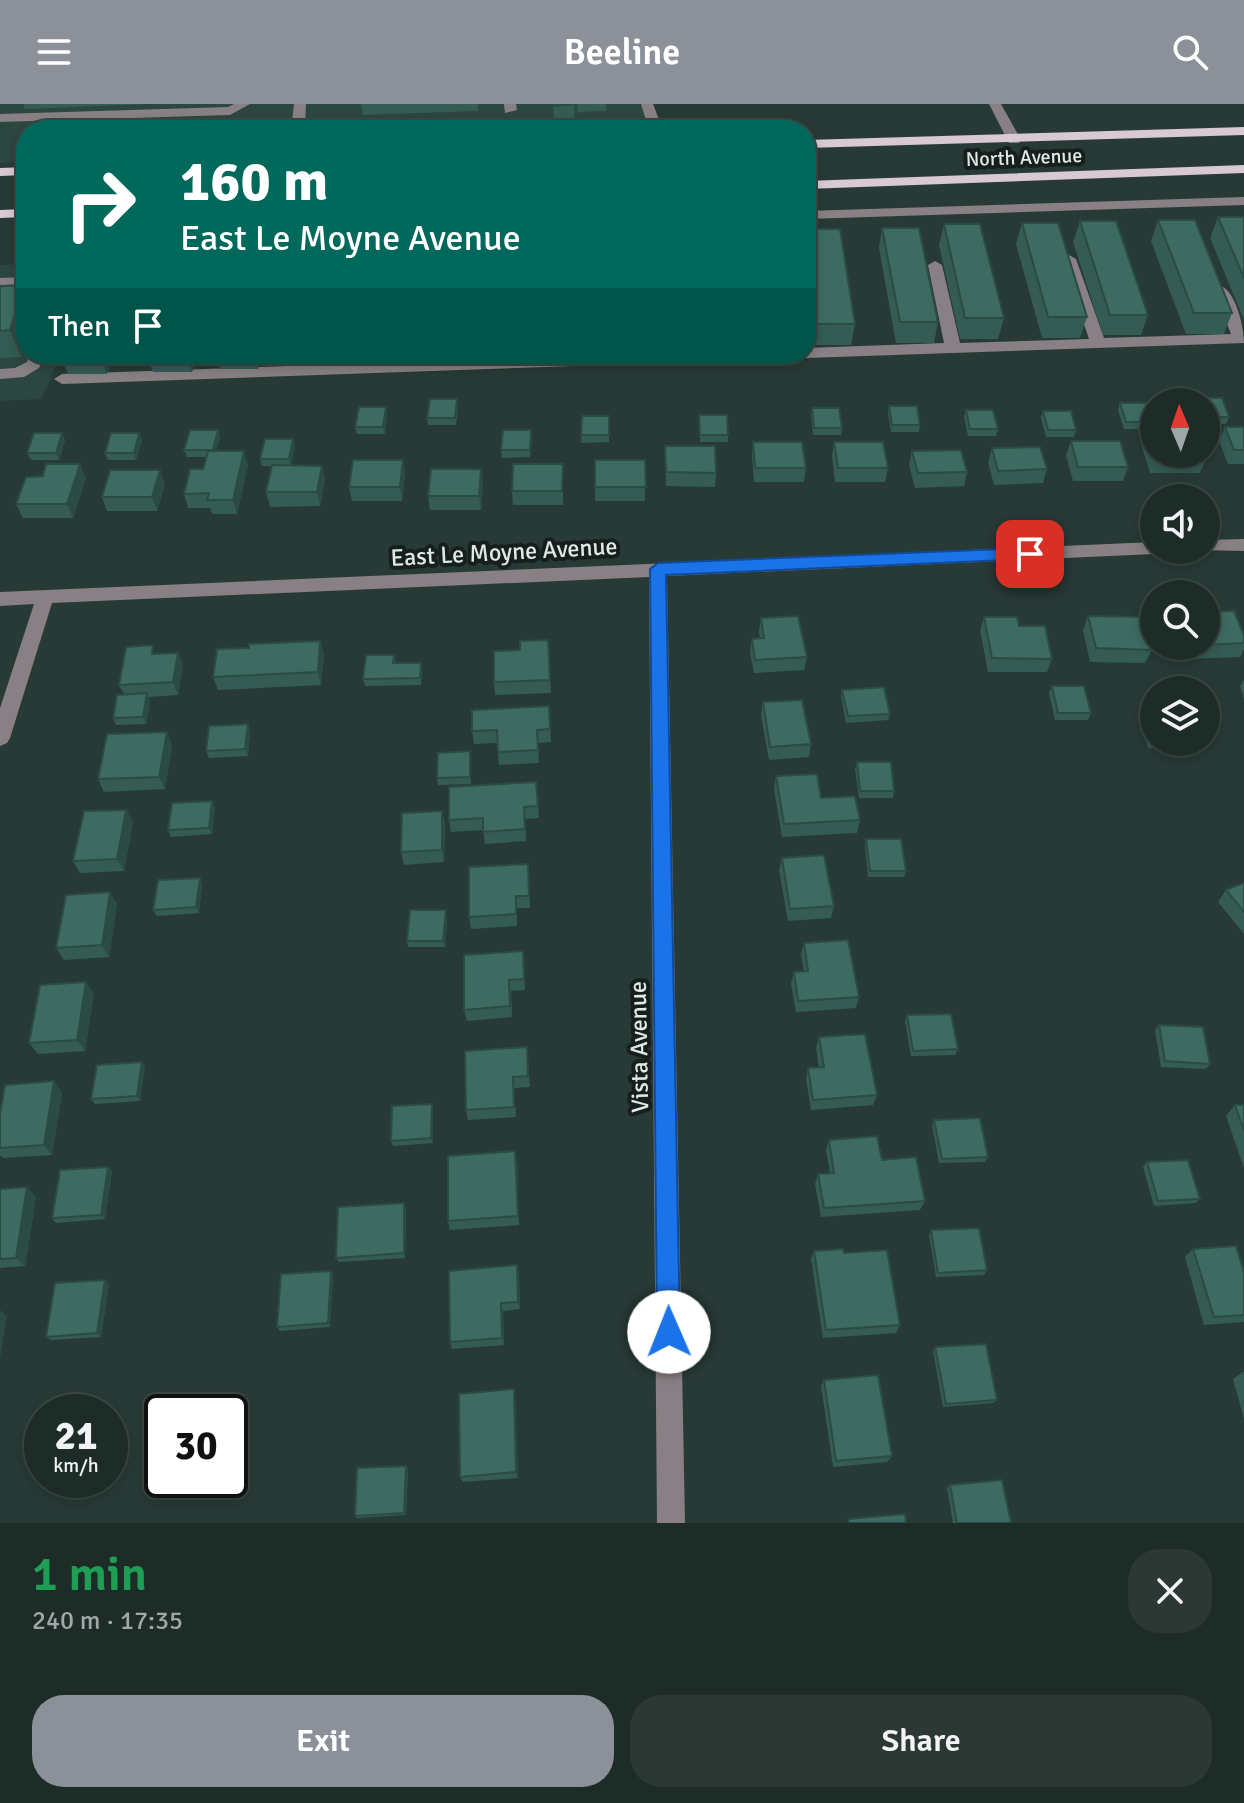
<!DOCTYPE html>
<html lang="en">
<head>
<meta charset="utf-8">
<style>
  body { margin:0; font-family:Signika,sans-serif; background:#2b3834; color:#f1f3f6; height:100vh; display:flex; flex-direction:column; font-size:30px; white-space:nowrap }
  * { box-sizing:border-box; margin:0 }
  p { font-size:26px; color:#a1a7a8 }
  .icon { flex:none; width:44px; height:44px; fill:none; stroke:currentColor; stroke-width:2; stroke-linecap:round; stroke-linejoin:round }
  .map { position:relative; height:1419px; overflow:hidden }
  .side { display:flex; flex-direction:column; background:#1e2c28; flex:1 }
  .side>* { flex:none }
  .banner { position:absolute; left:16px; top:16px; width:800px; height:244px; border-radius:32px; box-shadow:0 4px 12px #0003,0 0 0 2px #3c4845; background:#00695c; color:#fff; overflow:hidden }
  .needle { width:52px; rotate:358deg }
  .controls { position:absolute; left:1140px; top:284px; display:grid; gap:16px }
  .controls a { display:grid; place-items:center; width:80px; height:80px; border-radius:50%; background:#1e2c28; box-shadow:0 4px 12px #0003,0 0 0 2px #3c4845; font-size:40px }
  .speed { position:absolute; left:24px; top:1290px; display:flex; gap:16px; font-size:40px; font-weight:700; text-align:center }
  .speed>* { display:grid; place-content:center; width:104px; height:104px; border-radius:50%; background:#1e2c28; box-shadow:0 4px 12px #0003,0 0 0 2px #3c4845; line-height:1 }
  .speed small { font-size:20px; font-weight:400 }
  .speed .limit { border:4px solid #111; border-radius:12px; background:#fff; color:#111 }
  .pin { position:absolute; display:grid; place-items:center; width:68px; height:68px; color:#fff; margin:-34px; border-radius:16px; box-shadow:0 4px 12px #0006 }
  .me { position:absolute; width:88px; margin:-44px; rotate:359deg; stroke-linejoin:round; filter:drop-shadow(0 0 6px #0008) }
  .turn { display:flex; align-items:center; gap:28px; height:168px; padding:0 32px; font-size:36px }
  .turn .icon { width:104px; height:104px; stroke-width:2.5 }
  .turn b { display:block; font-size:56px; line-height:68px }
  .then { display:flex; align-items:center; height:76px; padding:0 32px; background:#0003; gap:16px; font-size:30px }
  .round { display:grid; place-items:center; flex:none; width:84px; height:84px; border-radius:32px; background:#2b3834 }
  .head { display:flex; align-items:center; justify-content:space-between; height:136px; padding:0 32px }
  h1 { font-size:48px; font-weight:600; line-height:60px; color:#1e9e55 }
  .cta { display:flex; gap:16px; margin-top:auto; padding:16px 32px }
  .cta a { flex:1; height:92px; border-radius:32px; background:#8c9099; color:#fff; font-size:32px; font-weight:600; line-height:92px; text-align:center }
  .cta a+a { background:#2b3834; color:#f1f3f6 }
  header { display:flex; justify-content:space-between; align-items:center; height:104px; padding:0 32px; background:#8c9099; color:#fff; font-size:36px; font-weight:600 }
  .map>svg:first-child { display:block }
  .built { fill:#2c4640 }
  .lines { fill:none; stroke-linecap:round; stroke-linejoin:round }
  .minor { fill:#888084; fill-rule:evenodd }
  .major { fill:#d9c9d2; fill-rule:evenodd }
  .wall { fill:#345c54 }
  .shaded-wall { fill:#2b4b45 }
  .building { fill:#3d6b62; stroke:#2b4b45; stroke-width:2 }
  .route { fill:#1a73e8; stroke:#114b97; stroke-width:2 }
  .labels { text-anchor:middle; stroke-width:8; stroke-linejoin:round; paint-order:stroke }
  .far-street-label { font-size:20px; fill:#dfeae7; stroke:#171f1e }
  .street-label { font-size:24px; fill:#dfeae7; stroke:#171f1e }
</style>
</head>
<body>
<header><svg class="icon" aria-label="menu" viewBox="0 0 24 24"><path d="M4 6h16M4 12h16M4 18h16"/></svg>Beeline<svg class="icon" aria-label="search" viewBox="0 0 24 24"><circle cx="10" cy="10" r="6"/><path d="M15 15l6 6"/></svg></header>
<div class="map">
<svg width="1244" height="1419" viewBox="0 0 1244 1419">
  <rect width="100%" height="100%" fill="#283a36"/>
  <path class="built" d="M0 0H643L649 26H26V59H0Z
    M26 160V250H60L42 295 0 297V161Z"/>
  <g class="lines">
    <path class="minor" d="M234 0H250L230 11 0 18V10L228 3Z
      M294 0H306L305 26H291Z
      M504 0H516L517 6 505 9Z
      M641 0H653L663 26H649Z
      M989 0H1001L1021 36 1019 39H1009Z
      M1244 93V101L806 115V107Z
      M1069 151 1076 155 1104 234 1231 230 1214 186 1221 182C1236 188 1244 223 1244 239L806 254 799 250H806V244L944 239 928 161 935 157 942 161 960 239 1089 235 1062 155Z
      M26 173V181L0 182V174Z
      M29 250H45L39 264 24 273 0 275V265L15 264 27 258Z
      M635 250H783L775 255 62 280 54 275 62 270Z
      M1244 435V447L1200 446H1206V436Z
      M1154 438V446H1162L1154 450 667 472 685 1419H657L649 473 52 499 10 634 7 639 0 642V604L34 500 0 502V488Z"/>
    <path class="major" d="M1244 23V31L806 44V36Z
      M1244 61V69L806 85V77Z
      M26 63V71L0 72V64Z
      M26 105V113L0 114V106Z"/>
  </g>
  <path class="wall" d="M23 0H150L25 5Z
    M361 0H478V7L363 11Z
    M553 0H606V7L578 8 574 15 554 16Z
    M1218 113H1244V216L1210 134Z
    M1158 116 1232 209 1224 230H1186L1151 137Z
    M1080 117 1148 211 1141 231H1103L1073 138Z
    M1022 119 1087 213 1080 234H1042L1016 140Z
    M944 120 1004 214 998 235H960L939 141Z
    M882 124 938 218 934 239H896L879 144Z
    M806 125 855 220 851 241H813L806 185Z
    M24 181 26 186V237L21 253 0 254V182Z
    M60 250H113L107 270H68Z
    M147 250H197L192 268H153Z
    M216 250H262L258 265H220Z
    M304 250H347L345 261H306Z
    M366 250H408L407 259H368Z
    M453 250H493L492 255 454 256Z
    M517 250H556V253H517Z
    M1195 294H1222L1229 313 1226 320H1206V298H1193Z
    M1120 299 1154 317 1152 325H1124L1118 306Z
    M458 302 456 321H428L427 314Z
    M889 302 920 321 919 328H891L888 309Z
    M812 304 842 324 841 331H813L811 312Z
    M966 306 998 325 996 332H968L964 313Z
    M1043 307 1076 326 1074 333H1046L1041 314Z
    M387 311 385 330H357L355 323Z
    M699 311 728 331V338H700Z
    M582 312H609V338L581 339Z
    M1225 323H1244V360H1228L1219 337Z
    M218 326 220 333 216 347 248 361 237 410H212L210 404H188L184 390 203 365 206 353H187L184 346Z
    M62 329 65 336 59 356H31L27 349Z
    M1148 329 1206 355 1200 369H1150L1142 343Z
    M532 333 530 353 502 354 501 346Z
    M142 336 136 356H108L105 349Z
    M1071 337 1128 363 1123 377H1073L1066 351Z
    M753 338 806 364 804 378H754L752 352Z
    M834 338 888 364 885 378H835L832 352Z
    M295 342 291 361 322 362 325 376 320 402 270 403 266 388 272 362H262L260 355Z
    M665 342 716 369 715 383 666 382Z
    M992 344 1047 365 1043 379 994 381 988 358Z
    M912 347 967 368 964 382 915 384 909 361Z
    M403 356 405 370 402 397H352L349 383Z
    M595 356H645V397H595Z
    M563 360V401H513L512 387Z
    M481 365 483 379 481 406H430L428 392Z
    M86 374 73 414H23L16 400Z
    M165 380 157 407H107L102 393Z
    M1206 508 1244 531V545L1240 553 1186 555 1181 542H1206Z
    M1088 512 1152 546 1145 559 1090 558 1083 526Z
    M984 513 1052 555 1047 568H988L980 526Z
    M761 514 807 553 804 566 754 569 750 549 752 535H760L759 528Z
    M548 536 551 589 495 591 494 578 520 546Z
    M320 537 324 550 321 581 218 586 213 573 249 544Z
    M178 549 183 562 178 591 149 593 150 596 146 620 116 621 113 614 124 590 119 581 157 550Z
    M394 551 396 559 422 566 421 581 365 582 363 575Z
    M1244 576V595L1240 582Z
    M1052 582 1091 609 1088 616H1055L1049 589Z
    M842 586 890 610 888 616 846 619 841 592Z
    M763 598 811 640 809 653 769 656 761 612Z
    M549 602 551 638 538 639 539 659 499 661 497 639 474 640 472 627Z
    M1144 610H1154V638H1184L1181 644H1148L1141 616Z
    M250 627 248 652 209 654 206 647Z
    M167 628 172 641 165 685 104 688 98 675Z
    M470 647 471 680 438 681 437 674Z
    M857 658 894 687 893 694H859L855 665Z
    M776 672 821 694 860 716 857 729 782 733 774 685Z
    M536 678 539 714 525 715 526 737 485 740 483 726 451 728 449 716Z
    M212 697 215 704 212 730 171 733 168 726Z
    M126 706 133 718 124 767 80 769 73 757Z
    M442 707 445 719 444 758 404 761 401 748Z
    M866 735 906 767 904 773H868L865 741Z
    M782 754 834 802 831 814 788 817 779 766Z
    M529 772 530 804H517V822L471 825 469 813Z
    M1244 779V830L1218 798 1226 786Z
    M202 780 199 809 157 812 153 806Z
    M117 800 109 853 64 856 56 844Z
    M447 812 445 843H408L407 837Z
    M804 839 859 893 856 904 796 908 791 880 794 868 804 867 801 851Z
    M524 859 525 886 511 887 512 913 467 917 464 906Z
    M94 889 85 947 38 950 29 939Z
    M907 911 958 945 955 951 911 952 905 917Z
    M1159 921 1210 960 1206 965 1161 963 1155 926Z
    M819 933 877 991 873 1001 811 1006 806 975 808 964H819L816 944Z
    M527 943 530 983 514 984 516 1013 468 1016 466 1006Z
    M145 963 140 997 95 1000 91 995Z
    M62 988 52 1051 3 1054 0 1051V1010Z
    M432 1000 433 1006V1039L393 1042 391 1037Z
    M1235 1001H1244V1064L1226 1012Z
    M934 1016 988 1053 985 1058 939 1059 932 1021Z
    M829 1036 882 1056 925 1097 920 1106 821 1113 815 1080 818 1070 830 1069 826 1046Z
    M517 1057 519 1121 450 1126 448 1117Z
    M1147 1058 1200 1095 1195 1099 1154 1102 1143 1063Z
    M112 1067 105 1115 56 1119 52 1114Z
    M0 1085 36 1093 25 1162 0 1164Z
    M406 1104 405 1154 339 1158 336 1154Z
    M931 1126 987 1166 984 1171 936 1173 929 1131Z
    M1193 1145 1244 1168V1218L1204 1221 1185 1153Z
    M814 1147 844 1149 900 1221 896 1229 823 1234 811 1155Z
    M331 1167 333 1171 330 1223 280 1227 277 1223Z
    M519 1170 520 1205 503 1207 504 1241 452 1245 450 1238Z
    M109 1180 101 1233 51 1236 46 1233Z
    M935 1243 997 1296 993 1299 943 1303 933 1247Z
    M1243 1268H1244V1315L1233 1275Z
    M824 1276 892 1352 887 1358 833 1363 821 1282Z
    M515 1292 518 1374 463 1378 460 1373Z
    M408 1364 406 1411 357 1414 355 1412Z
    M950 1381 1011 1419H953L947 1384Z"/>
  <path class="shaded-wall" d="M574 0H578V8L574 15Z
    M24 181 26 186V237L21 253 10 226Z
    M99 250H113L107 270Z
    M187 250H197L192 268Z
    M255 250H262L258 265Z
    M343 250H347L345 261Z
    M386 303 387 311 385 330 383 323Z
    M218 326 220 333 215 353 213 346Z
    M62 329 65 336 59 356 56 349Z
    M139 329 142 336 136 356 134 349Z
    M293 335 295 342 291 362 289 355Z
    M244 347 248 361 237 410 233 396Z
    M403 356 405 370 402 397 400 383Z
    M80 360 86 374 73 414 67 400Z
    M322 362 325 376 320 402 317 388Z
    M481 365 483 379 481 406 479 392Z
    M160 366 165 380 157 407 152 393Z
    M320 537 324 550 321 581 318 568Z
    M178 549 183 562 178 591 173 578Z
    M147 589 150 596 146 620 143 613Z
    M248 620 250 627 248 652 245 645Z
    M167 628 172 641 165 685 159 673Z
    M212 697 215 704 212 730 209 724Z
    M126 706 133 718 124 767 117 755Z
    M442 707 445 719 444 758 442 746Z
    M200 774 202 780 199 809 196 803Z
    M110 788 117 800 109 853 102 841Z
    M446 806 447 812 445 843 443 837Z
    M86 878 94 889 85 947 77 936Z
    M142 958 145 963 140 997 137 992Z
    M54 977 62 988 52 1051 44 1041Z
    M432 1000 433 1006V1039L431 1034Z
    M515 1047 517 1057 519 1121 518 1112Z
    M108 1063 112 1067 105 1115 101 1111Z
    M27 1083 36 1093 25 1162 16 1154Z
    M404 1099 406 1104 405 1154 404 1149Z
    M517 1161 519 1170 520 1205 518 1198Z
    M331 1167 333 1171 330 1223 328 1219Z
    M105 1176 109 1180 101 1233 97 1229Z
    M501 1199 503 1207 504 1241 502 1234Z
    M0 1206 7 1212 0 1254Z
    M514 1285 515 1292 518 1374 516 1368Z
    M406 1362 408 1364 406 1411 404 1409Z"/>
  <path class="building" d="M553 0H574L554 2Z
    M1218 113H1244V174Z
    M1158 116H1195L1232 209H1194Z
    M1080 117H1116L1148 211H1110Z
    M1022 119H1058L1087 213H1048Z
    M944 120H980L1004 214H965Z
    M882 124H919L938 218H900Z
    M806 125H840L855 220H816L806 144Z
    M24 181 10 226 0 227V182Z
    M1195 294H1222L1229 313H1206V298H1196Z
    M430 295H457L455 314H427Z
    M1120 299H1148L1154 318H1126Z
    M889 302H917L920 321H892Z
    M359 303H386L383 323H355Z
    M812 304H839L842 324H814Z
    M966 306H993L998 325H970Z
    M1043 307H1071L1076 326H1048Z
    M699 311H727L728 331H700Z
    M582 312H609V331H581Z
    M1225 323H1244V346H1234Z
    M190 326H218L213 346H184Z
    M503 326H531L530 346H501Z
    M34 329H62L56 349H27Z
    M111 329H139L134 349H105Z
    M1148 329H1154V350Z
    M265 335H293L289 355H260Z
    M1071 337H1120L1128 363H1078Z
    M753 338H802L806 364H755Z
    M834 338H883L888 364H838Z
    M665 342H715L716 369 666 368Z
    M1040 343 1047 365 998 367 992 344Z
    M961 346 967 368 918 369 912 347Z
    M208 347H244L233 396H207L209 389 184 390 190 365H203Z
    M1154 350H1204L1206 355H1156Z
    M353 356H403L400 383H349Z
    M595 356H645L646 383H595Z
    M46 360H80L67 400H16L26 373 43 372Z
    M513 360H563L562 387H512Z
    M272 361 322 362 317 388H266Z
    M431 365H481L479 392H428Z
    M110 366H160L152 393H102Z
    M1234 507 1244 531V539L1206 541V508Z
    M798 512 807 553 755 556 752 535 764 534 761 514Z
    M1088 512 1143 513 1152 546 1096 544Z
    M984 513H1017L1019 522H1045L1052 555 992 554Z
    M548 536 550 576 494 578V547L520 546V537Z
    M320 537 318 568 213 573 217 545 249 544V540Z
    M153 541 152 550 178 549 173 578 119 581 126 543Z
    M366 551H394L393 559H421L420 574 363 575Z
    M1052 582H1084L1091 609H1058Z
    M884 583 890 610 848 612 842 586Z
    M147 589 143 613 113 614 117 591Z
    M802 596 811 640 770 643 763 598Z
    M549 602 550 625 537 626 538 646 498 648 497 626 472 627V606Z
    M1144 610H1154V637H1151Z
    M248 620 245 645 206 647 209 622Z
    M167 628 159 673 98 675 107 630Z
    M470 647V673L437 674 438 649Z
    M857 658H891L894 687H860Z
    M817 670 821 694 855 692 860 716 784 720 776 672Z
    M536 678 538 702 524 703 525 725 483 728V714L449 716V683Z
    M212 697 209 724 168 726 172 699Z
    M126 706 117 755 73 757 84 707Z
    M442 707V746L401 748 402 709Z
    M866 735H901L906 767H870Z
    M824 751 834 802 790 805 782 754Z
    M528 760 529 792H516V810L469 813V763Z
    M200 774 196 803 153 806 158 776Z
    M1244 779V808L1226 786Z
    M110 788 102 841 56 844 66 791Z
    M410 806H446L443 837H407Z
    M848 836 859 893 798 897 794 868 808 867 804 839Z
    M523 847 524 875 509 876 510 902 464 906V851Z
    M86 878 77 936 29 939 40 881Z
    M951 910 958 945 913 947 907 911Z
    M1159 921 1203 923 1210 960 1165 957Z
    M865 930 877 991 813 996 808 964 824 963 819 933Z
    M527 943 528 972 513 973 514 1003 466 1006 465 947Z
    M142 958 137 992 91 995 97 961Z
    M54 977 44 1041 0 1044V1010L5 981Z
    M432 1000 431 1034 391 1037 392 1002Z
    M1235 1001H1244V1027Z
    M980 1014 988 1053 942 1055 934 1016Z
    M877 1032 882 1056 916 1053 925 1097 824 1104 818 1070 834 1069 829 1036Z
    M515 1047 518 1112 448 1117V1052Z
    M1188 1056 1200 1095 1158 1097 1147 1058Z
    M108 1063 101 1111 52 1114 60 1066Z
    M27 1083 16 1154 0 1155V1085Z
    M404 1099V1149L336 1154 338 1103Z
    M979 1124 987 1166 938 1169 931 1126Z
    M1236 1142 1244 1168V1211L1214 1213 1193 1145Z
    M843 1145 844 1149 887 1146 900 1221 826 1226 814 1147Z
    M517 1161 518 1198 501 1199 502 1234 450 1238 449 1167Z
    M331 1167 328 1219 277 1223 281 1170Z
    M105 1176 97 1229 46 1233 55 1179Z
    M986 1240 997 1296 946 1300 935 1243Z
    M878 1271 892 1352 836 1357 824 1276Z
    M514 1285 516 1368 460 1373 459 1290Z
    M406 1362 404 1409 355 1412 357 1364Z
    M1002 1376 1011 1419H957L950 1381Z
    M905 1410 906 1419H849L848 1415Z"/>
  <path class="route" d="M1030 444 1038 450 1030 455 666 471 680 1228 677 1236 669 1240 661 1236 657 1228 650 465 658 459Z"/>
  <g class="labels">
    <g class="far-street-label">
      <text transform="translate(1024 53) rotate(-2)" y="7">North Avenue</text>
    </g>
    <g class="street-label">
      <text transform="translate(504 448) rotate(-3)" y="8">East Le Moyne Avenue</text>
      <text transform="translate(639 943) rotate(-91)" y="8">Vista Avenue</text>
    </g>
  </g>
</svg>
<div class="controls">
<a><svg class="needle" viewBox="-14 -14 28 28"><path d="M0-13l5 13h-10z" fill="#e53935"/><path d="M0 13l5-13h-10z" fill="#a1a7a8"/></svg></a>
<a><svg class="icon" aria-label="sound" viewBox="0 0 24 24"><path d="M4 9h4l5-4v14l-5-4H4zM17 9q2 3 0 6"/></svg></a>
<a><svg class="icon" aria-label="search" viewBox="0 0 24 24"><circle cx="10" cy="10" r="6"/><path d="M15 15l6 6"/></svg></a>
<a><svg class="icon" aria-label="layers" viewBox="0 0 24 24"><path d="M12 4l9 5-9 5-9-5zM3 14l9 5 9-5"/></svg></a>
</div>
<div class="speed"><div>21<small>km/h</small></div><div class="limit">30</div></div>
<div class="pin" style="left:1030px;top:450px;background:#d93025"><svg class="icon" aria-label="arrive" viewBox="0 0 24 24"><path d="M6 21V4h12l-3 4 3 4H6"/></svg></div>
<svg class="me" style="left:669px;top:1228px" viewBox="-20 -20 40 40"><circle r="19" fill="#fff"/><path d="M0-13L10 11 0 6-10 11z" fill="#1a73e8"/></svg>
<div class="banner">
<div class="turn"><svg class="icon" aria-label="right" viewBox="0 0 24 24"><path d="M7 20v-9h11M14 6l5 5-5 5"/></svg><div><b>160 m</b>East Le Moyne Avenue</div></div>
<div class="then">Then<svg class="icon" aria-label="arrive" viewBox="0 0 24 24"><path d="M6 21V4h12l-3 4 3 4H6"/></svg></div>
</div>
</div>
<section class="side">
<div class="head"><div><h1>1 min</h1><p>240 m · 17:35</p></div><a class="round"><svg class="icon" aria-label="close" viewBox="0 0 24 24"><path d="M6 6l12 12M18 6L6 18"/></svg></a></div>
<div class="cta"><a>Exit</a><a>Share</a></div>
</section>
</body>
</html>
